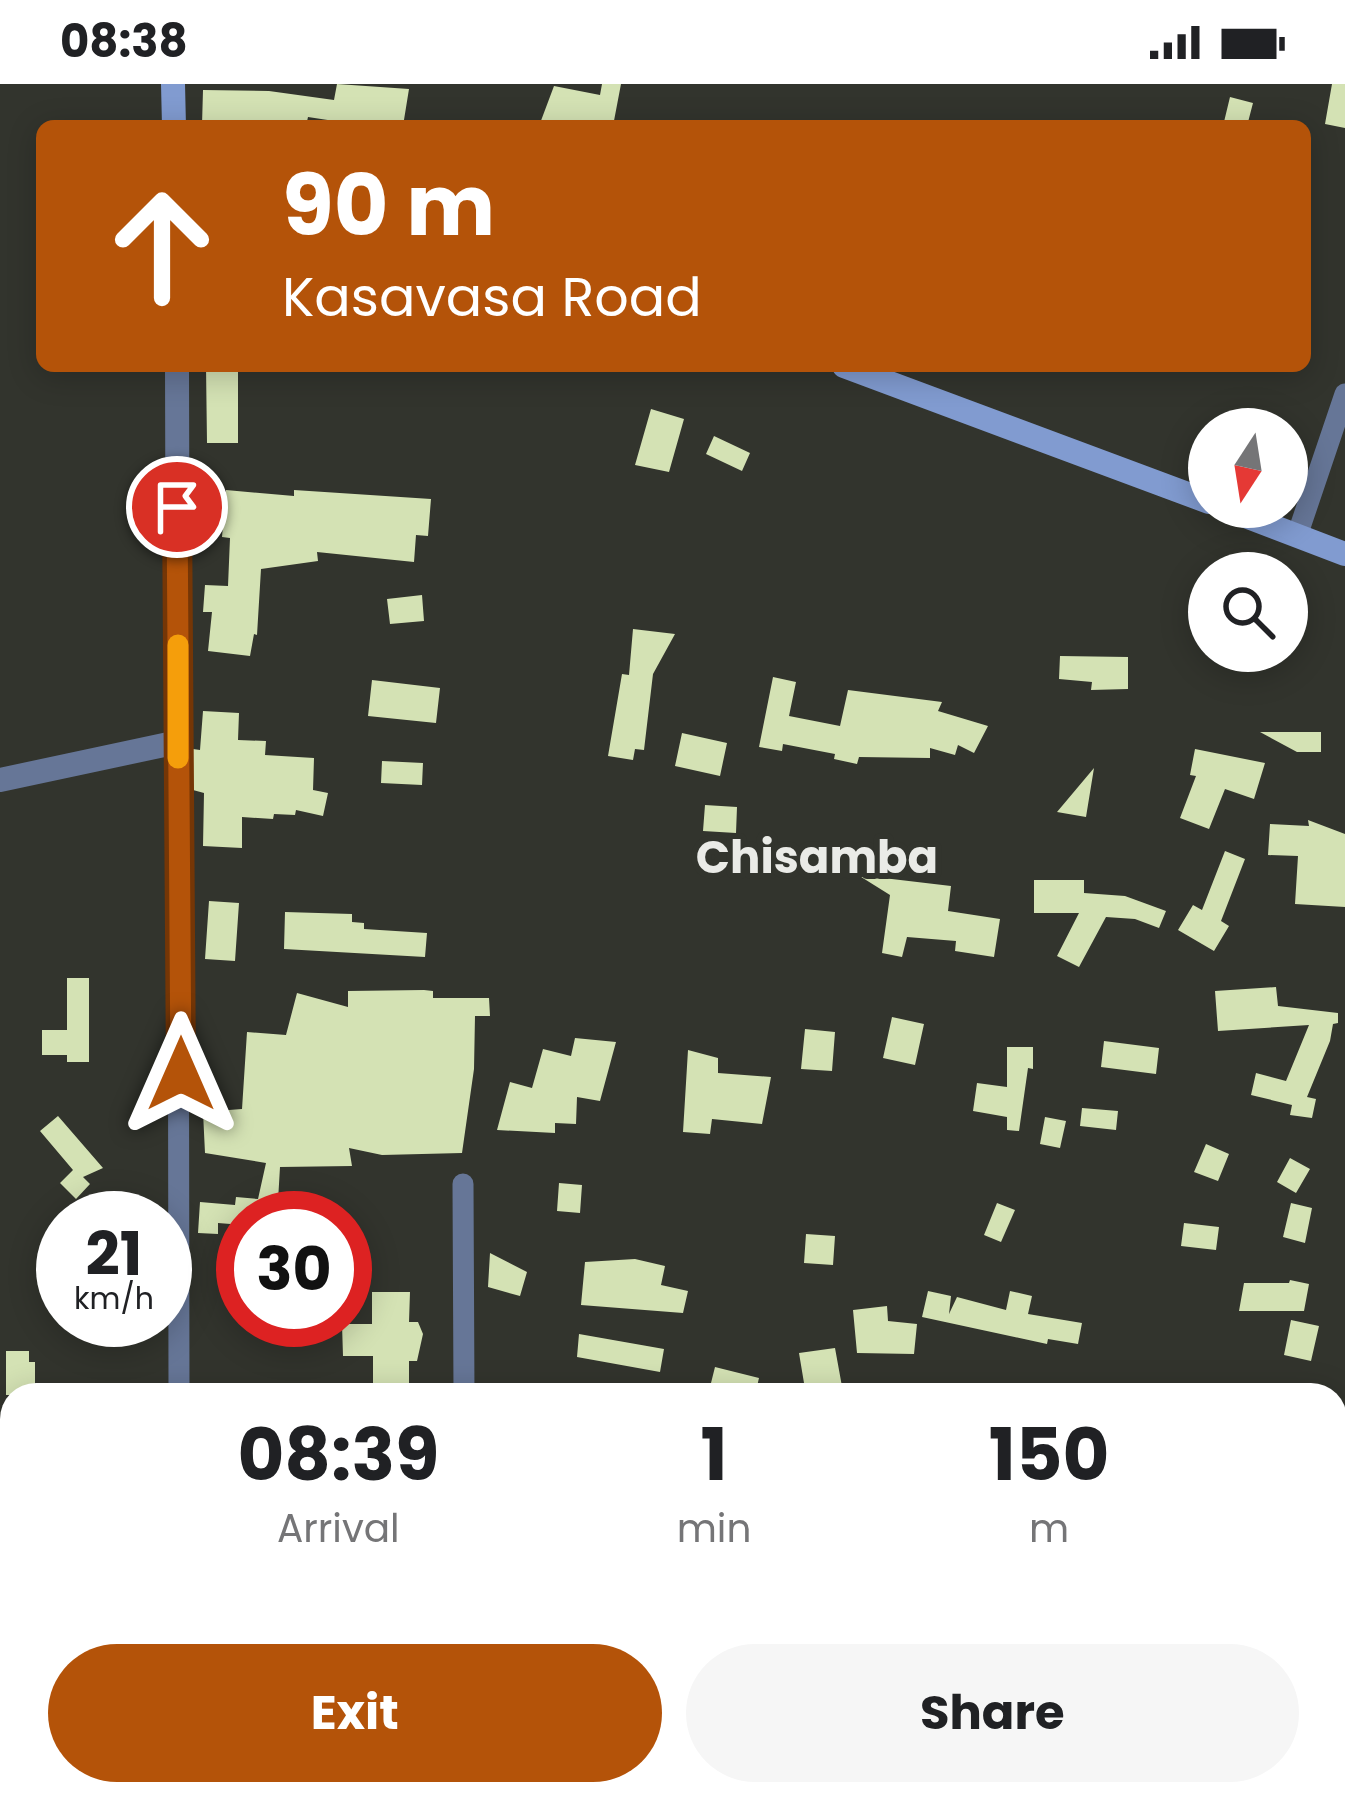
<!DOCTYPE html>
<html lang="en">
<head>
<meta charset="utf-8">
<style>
  body { margin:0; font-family:Poppins,sans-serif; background:#f6f6f6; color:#202124; height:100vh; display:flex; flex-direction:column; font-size:45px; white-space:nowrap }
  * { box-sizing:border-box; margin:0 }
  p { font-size:39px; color:#757577 }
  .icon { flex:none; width:66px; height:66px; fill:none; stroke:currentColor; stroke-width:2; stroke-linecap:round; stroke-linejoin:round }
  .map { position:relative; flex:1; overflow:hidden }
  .sheet { position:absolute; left:0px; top:1299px; width:1347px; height:423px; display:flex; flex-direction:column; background:#fff; border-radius:36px 36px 0 0; box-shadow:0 6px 30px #0003 }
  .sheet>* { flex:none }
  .banner { position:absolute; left:36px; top:36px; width:1275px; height:252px; border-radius:18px; box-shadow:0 6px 30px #0003; background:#b45309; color:#fff; overflow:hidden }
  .needle { width:78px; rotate:192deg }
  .tools { position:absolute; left:1188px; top:324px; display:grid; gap:24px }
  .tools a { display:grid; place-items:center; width:120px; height:120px; border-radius:50%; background:#fff; box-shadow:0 6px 30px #0003; font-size:60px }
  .speed { position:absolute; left:36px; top:1107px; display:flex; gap:24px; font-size:60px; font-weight:700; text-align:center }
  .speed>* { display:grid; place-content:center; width:156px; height:156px; border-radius:50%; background:#fff; box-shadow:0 6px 30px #0003; line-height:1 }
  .speed small { font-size:30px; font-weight:400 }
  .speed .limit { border:18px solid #d22; background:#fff; color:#111 }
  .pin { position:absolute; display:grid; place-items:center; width:102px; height:102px; color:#fff; margin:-51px; border:6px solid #fff; border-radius:50%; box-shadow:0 3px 12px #0007 }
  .me { position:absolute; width:132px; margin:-66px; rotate:0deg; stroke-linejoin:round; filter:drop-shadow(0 0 9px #0008) }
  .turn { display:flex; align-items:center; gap:42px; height:252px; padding:0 48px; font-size:54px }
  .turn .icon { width:156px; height:156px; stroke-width:2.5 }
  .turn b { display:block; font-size:84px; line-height:102px }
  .eta { display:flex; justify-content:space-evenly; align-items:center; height:204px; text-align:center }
  .eta b { font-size:72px; font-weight:700; line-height:84px }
  .button { display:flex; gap:24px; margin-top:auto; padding:24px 48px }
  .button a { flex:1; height:138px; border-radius:72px; background:#b45309; color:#fff; font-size:48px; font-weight:700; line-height:138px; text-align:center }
  .button a+a { background:#f6f6f6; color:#202124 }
  .status { display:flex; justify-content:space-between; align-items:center; height:84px; padding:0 60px; background:#fff; direction:ltr }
  .status svg { height:33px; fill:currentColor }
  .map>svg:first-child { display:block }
  .building { fill:#d4e2b4 }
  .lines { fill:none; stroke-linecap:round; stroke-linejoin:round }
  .minor { stroke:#667697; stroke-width:21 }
  .tertiary { stroke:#667697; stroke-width:24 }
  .secondary { stroke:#819bd0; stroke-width:24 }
  .route-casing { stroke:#753606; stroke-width:30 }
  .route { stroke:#b45309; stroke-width:21 }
  .slow { stroke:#f59e0b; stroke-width:21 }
  .labels { text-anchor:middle; stroke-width:12; stroke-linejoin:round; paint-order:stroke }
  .district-label { font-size:45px; font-weight:bold; fill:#eaebe7; stroke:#32342d }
</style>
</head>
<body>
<div class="status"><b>08:38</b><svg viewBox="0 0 49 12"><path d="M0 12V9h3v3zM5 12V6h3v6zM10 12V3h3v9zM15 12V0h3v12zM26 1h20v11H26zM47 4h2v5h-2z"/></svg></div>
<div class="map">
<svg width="1345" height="1720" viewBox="0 0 1345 1720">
  <rect width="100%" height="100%" fill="#32342d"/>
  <path class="building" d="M337 0 409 5 403 42H367L308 33 306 42 202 41 203 6 269 7 334 16Z
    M602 0H621L613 42H539L554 2 600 11Z
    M1332 0H1345V44L1325 40Z
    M1230 13 1253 19 1247 42H1223Z
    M206 282H238V359H207Z
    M651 325 684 335 669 388 635 381Z
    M714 352 750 369 742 387 706 370Z
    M226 406 294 412V406L431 415 428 452 416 451 414 478 317 468 318 477 261 485 257 551 254 550 250 572 208 567 212 528H203L205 501 228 502 230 454 222 453Z
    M422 511 424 537 390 540 387 515Z
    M633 545 675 550 653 590 644 666 635 665 633 676 608 672 622 590 629 591Z
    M1060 572 1128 573V605L1091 606 1092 598 1059 595Z
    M773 593 796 598 789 632 840 642 848 606 942 618 938 627 988 642 974 669 958 661 955 671 930 664V674L859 673 857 680 834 675 835 670 783 660 782 667 759 663Z
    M372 596 440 604 436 639 368 632Z
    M203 627 239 629 238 656 266 657 265 671 314 674 313 706 328 709 323 732 296 726 295 731 274 730 273 735 242 733V764L203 762 204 709 193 706V665L200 666Z
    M1260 648H1321V668H1297Z
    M682 649 727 659 720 692 675 682Z
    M1195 665 1265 679 1254 715 1225 705 1209 745 1180 734 1196 692 1190 691Z
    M382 677 423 679 422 701 381 699Z
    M1094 684 1086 733 1057 728Z
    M705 721 737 723 736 749 703 747Z
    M1308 736 1345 750V823L1295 820 1298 772 1268 771 1270 740 1309 742Z
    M1225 767 1245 775 1221 837 1229 842 1214 867 1178 846 1193 821 1202 826Z
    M858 791 951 802 948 827 1000 835 994 873 955 867 956 857 907 853 902 873 882 869 890 811Z
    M1034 796H1084V809L1125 812 1166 827 1159 844 1135 835 1106 833 1079 883 1057 872 1079 829H1034Z
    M209 817 239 819 235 877 205 875Z
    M285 828 352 830V838L364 839V845L427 849 425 873 284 865Z
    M67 894H89V978H67V971H42V946H67Z
    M1276 903 1278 922 1338 929V939L1333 940 1330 957 1307 1013 1316 1015 1312 1034 1290 1031 1292 1021 1251 1011 1256 989 1286 997 1309 941 1218 947 1215 907Z
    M424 906 433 907V914H489L490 932H475L474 985 462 1069 382 1071 349 1064 352 1082 280 1083 277 1134H243V1141L218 1139V1150L198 1149 200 1118 235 1121 236 1113 258 1115 266 1079 205 1069 203 1028 242 1025 247 948 286 951 297 909 348 923V907Z
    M892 933 924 940 915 981 883 974Z
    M805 945 835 948 832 987 801 985Z
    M575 954 616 958 600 1017 577 1013 576 1040 555 1039V1049L497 1046 510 998 532 1004 543 965 571 972Z
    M1104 957 1159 964 1156 990 1101 983Z
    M1007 963H1033V985L1028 984 1019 1047 1007 1046V1033L973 1027 977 999 1007 1003Z
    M688 966 718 974V989L771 993 762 1040 712 1035 710 1050 683 1048Z
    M1082 1024 1118 1027 1116 1046 1080 1042Z
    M58 1032 103 1084 83 1093 90 1100 76 1115 60 1099 73 1086 40 1047Z
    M1045 1033 1066 1037 1060 1064 1040 1060Z
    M1206 1060 1229 1070 1218 1097 1194 1088Z
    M1290 1074 1310 1085 1296 1109 1277 1098Z
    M559 1099 582 1101 580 1129 557 1127Z
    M997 1119 1015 1126 1001 1158 984 1151Z
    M1291 1119 1312 1124 1305 1159 1283 1153Z
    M1184 1139 1219 1143 1216 1166 1181 1162Z
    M806 1150 835 1152 833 1181 804 1179Z
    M490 1169 527 1188 520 1212 488 1203Z
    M635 1175 665 1182 661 1201 688 1207 683 1229 581 1221 585 1178Z
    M1290 1196 1309 1200 1304 1227H1239L1244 1199H1289Z
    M928 1207 951 1212 949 1230 957 1213 1006 1226 1010 1207 1032 1212 1028 1230 1082 1239 1078 1260 1048 1255 1047 1260 922 1233Z
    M372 1208H410L409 1238H418L423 1250 417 1277H409V1307H373V1272H343L342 1240H372Z
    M887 1222 888 1237 917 1240 914 1270 857 1269 853 1226Z
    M1291 1236 1319 1242 1311 1277 1284 1271Z
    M579 1250 664 1265 660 1288 577 1273Z
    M835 1264 843 1308 806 1311 799 1269Z
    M6 1267H29V1278H35V1311H6Z
    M715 1283 759 1294 755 1311H708Z"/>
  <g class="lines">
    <path class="minor" d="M1297 452 1345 310
      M178 658 179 1311
      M463 1100 464 1311
      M586 1710 592 1720
      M176 1720V1710"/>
    <path class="tertiary" d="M0 696 178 658 177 282"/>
    <path class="secondary" d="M173 0 174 42
      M844 282 1209 418
      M1222 423 1345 470"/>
  </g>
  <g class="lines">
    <defs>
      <path id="route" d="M177 423 181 990"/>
    </defs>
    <use href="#route" class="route-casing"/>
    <use href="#route" class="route"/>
    <path class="slow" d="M178 561V674"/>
  </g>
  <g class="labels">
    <g class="district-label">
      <text x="817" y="789">Chisamba</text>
    </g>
  </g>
</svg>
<div class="tools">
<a><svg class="needle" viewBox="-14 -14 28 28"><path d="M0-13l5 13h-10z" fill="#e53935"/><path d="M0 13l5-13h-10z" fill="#757577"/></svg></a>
<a><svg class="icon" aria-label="search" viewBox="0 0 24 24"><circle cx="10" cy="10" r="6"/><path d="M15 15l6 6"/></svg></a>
</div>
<div class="speed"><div>21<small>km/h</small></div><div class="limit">30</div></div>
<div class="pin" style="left:177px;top:423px;background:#d93025"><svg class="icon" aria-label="arrive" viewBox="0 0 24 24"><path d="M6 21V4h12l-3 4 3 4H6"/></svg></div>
<svg class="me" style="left:181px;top:990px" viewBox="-20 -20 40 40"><path d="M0-17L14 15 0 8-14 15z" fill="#b45309" stroke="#fff" stroke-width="4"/></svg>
<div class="banner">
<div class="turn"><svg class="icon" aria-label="ahead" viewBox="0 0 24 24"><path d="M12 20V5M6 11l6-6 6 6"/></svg><div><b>90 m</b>Kasavasa Road</div></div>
</div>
<section class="sheet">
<div class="eta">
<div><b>08:39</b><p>Arrival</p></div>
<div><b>1</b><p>min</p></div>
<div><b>150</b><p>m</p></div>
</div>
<div class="button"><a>Exit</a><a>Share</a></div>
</section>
</div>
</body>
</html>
